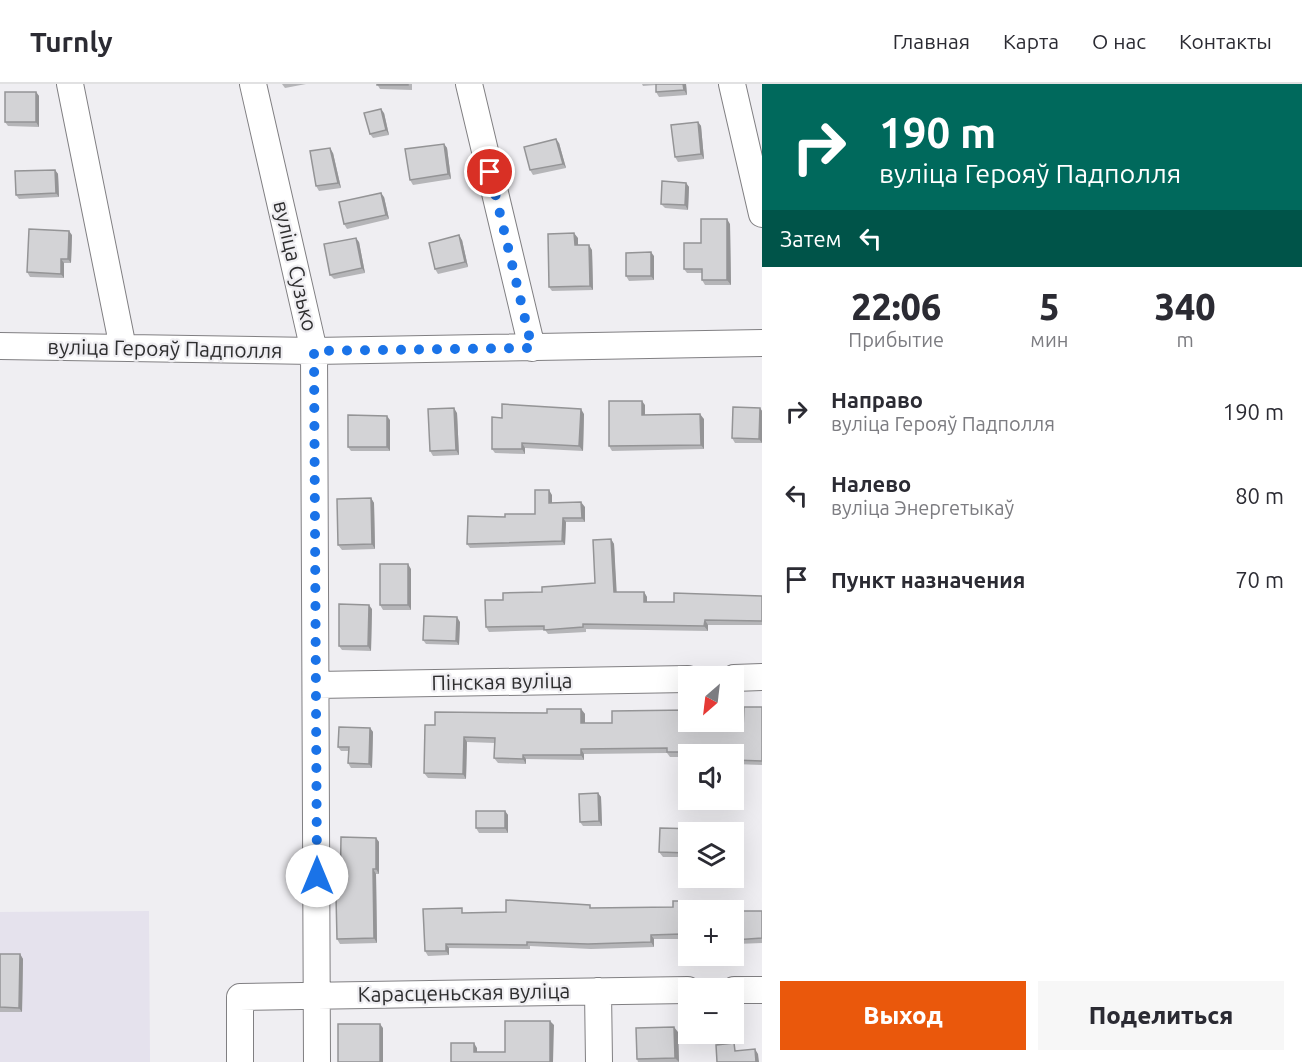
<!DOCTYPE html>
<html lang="ru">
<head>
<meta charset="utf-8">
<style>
  body { margin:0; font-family:Ubuntu,sans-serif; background:#f7f7f7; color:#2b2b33; height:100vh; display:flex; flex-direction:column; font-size:22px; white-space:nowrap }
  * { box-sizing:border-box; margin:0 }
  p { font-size:20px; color:#7c7c81 }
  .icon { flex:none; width:33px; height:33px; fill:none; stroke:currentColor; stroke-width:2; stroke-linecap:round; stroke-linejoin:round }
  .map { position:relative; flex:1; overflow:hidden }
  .panel { display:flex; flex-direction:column; background:#fff; width:540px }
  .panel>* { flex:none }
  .hud { background:#00695c; color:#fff; overflow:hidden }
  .needle { width:39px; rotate:208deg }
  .controls { position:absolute; left:678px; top:582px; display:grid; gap:12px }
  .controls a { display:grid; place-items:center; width:66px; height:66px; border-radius:0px; background:#fff; box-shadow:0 6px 24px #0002; font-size:30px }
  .pin { position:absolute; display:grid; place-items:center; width:51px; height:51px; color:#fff; margin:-26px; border:3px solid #fff; border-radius:50%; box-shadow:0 2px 6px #0007 }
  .me { position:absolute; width:66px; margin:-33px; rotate:0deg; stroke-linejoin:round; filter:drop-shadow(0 0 4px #0008) }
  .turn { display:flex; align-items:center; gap:21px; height:126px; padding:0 18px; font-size:27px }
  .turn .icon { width:78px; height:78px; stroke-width:2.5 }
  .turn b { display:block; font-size:42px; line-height:51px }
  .then { display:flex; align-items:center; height:57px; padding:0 18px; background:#0003; gap:12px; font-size:22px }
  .eta { display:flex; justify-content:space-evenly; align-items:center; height:102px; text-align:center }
  .eta b { font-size:36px; font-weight:800; line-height:42px }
  .button { display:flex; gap:12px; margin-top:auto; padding:12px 18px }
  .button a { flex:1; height:69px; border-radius:0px; background:#ea580c; color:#fff; font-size:24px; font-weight:800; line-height:69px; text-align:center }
  .button a+a { background:#f7f7f7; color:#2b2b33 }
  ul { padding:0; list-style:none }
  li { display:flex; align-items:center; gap:18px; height:84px; padding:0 18px }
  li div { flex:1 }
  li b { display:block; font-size:22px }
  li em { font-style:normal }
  header { display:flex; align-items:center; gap:36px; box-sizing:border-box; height:84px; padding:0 30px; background:#fff; border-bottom:2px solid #e1e1e2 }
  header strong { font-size:28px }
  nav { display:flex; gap:33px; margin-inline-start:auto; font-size:21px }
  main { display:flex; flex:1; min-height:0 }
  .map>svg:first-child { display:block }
  .built { fill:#e5e2ed }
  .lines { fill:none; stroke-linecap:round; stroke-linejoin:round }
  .minor-casing { stroke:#807f82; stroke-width:28 }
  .minor { stroke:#fff; stroke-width:26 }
  .wall { fill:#b5b5b8 }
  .shaded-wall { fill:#949496 }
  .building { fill:#d3d3d6; stroke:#949496; stroke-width:1.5 }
  .route { stroke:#1a73e8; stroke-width:10; stroke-dasharray:0 18 }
  .labels { text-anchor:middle; stroke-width:4.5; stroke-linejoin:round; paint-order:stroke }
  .street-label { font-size:21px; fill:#2e2e2f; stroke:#efeef2 }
</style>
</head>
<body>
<header>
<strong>Turnly</strong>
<nav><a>Главная</a><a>Карта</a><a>О нас</a><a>Контакты</a></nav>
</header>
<main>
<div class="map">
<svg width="762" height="978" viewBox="0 0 762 978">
  <rect width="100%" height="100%" fill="#efeef2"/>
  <path class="built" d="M149 827 150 978H0V828Z"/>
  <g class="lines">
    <defs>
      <path id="minor" d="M70 0 123 264
        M253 0 314 267 317 978
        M469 0 532 264
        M732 0 762 130
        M0 262 314 267 762 259
        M734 594 762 593
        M316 601 688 595
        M734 906H762
        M598 907 599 978
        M240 978V913L688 906"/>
    </defs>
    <use href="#minor" class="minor-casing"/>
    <use href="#minor" class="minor"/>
  </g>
  <path class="wall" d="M282 0H306L285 4Z
    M377 0H412V6L380 5Z
    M642 0H686L687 11 659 13 656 8V1L643 2Z
    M36 8 39 12V43L8 42 5 38Z
    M384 29 389 51 373 54 370 50Z
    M698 38 701 42 704 75 678 78 675 73Z
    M559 59 566 84 533 91 530 86Z
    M444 60 447 64 451 95 413 101 410 96Z
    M333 69 341 104 319 107 316 102Z
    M55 86 58 90 59 113 19 115 16 111Z
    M686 99 689 103 688 126 665 124 661 120Z
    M384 113 389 135 347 145 344 140Z
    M730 140 731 201H705L702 196V189H687L684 185 701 159Z
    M72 151 71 179H64V194L30 193 27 188Z
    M578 154V161L592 166 593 206 552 207 549 203Z
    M462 156 468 183 438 190 435 185Z
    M359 158 365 189 334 195 330 191Z
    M654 172V196L629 197 626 192Z
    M645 321V331L704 335V365L612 367 609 362Z
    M760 324 762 327V359H735L732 354Z
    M457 329 459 371 433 372 430 367Z
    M584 330 583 367 525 364V370L495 369 492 365 502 334Z
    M390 336V367H351L348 363Z
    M552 411V419L585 423V438H566L565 461 470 464 467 460 505 433 535 430Z
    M371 414 374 419 375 465 342 466 338 461Z
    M611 455 614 460 616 508H644L647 513V518H674L762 512V541H708V547L586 545V548L548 550 545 546 489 548 486 543 503 516 542 508 595 499Z
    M411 485V526H383L380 521Z
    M372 525 371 567 342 566 339 562Z
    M460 538 459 561 426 560 423 556Z
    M762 623V681L734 680V670H688V673H670L667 669 584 670V676L526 675V680L498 679 494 674 495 659 467 658 466 695 428 694 424 689 435 641 581 625 585 630V639L710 638V644L743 645Z
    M370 644 373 648 372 684H351L348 679 349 667H341L338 663Z
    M598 709 601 713 602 742H583L580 738Z
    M505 727 508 731V749H479L476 744Z
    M688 748V773H663L659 768Z
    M376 754 379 758V790H376L377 859 340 860 337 855 340 812Z
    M709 821V826H688V865H684L681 861V855H654V863L591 865 530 862V865L449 864V871L428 872 425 867 465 829 506 828 591 824 673 823Z
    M762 827V859L737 860 734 856Z
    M0 870H20L23 875 22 928H0Z
    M688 925V950H722V951H688L685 946Z
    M678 948 679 978H638L637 975Z"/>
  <path class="shaded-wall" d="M683 0H686L687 11 684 6Z
    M36 8 39 12V43L36 38Z
    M381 25 384 29 389 51 386 46Z
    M698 38 701 42 704 75 701 70Z
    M556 55 559 59 566 84 563 80Z
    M444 60 447 64 451 95 448 90Z
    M330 64 333 69 341 104 338 99Z
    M55 86 58 90 59 113 56 109Z
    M686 99 689 103 688 126 685 121Z
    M381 109 384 113 389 135 386 131Z
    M727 135 730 140 731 201 727 196Z
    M69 147 72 151 71 179 68 175Z
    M574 149 578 154V166L575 161Z
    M459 151 462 156 468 183 465 178Z
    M356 154 359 158 365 189 362 184Z
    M589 161 592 166 593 206 590 202Z
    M651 168 654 172V196L651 192Z
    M61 175 64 179V194L61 190Z
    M642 317 645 321V336L642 331Z
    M454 324 457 329 459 371 456 366Z
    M760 324 762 327V359L759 355Z
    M581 325 584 330 583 367 579 362Z
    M700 330 704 335V365L701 361Z
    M387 332 390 336V367L387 363Z
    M522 359 525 364V370L522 365Z
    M549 406 552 411V424L549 419Z
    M371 414 374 419 375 465 372 460Z
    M581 418 585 423V438L582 434Z
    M563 434 566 438 565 461 562 457Z
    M611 455 614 460 617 513 614 508Z
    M408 480 411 485V526L408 521Z
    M644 508 647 513V522L644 518Z
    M369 521 372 525 371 567 368 562Z
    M457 533 460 538 459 561 456 557Z
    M705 536 708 541V547L704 542Z
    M581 625 585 630V644L581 639Z
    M707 638H710V648L707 644Z
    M370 644 373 648 372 684 369 680Z
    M464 653 467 658 466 695 463 690Z
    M581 665 584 670V676L581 671Z
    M523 671 526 675V680L523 675Z
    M598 709 601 713 602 742 599 737Z
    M505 727 508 731V749L505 744Z
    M376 754 379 758V790L376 785Z
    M373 785 376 790 377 859 374 854Z
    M706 817 709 821V826H706Z
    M651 851 654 855V863L651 858Z
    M446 860 449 864V871L446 867Z
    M20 870 23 875 22 928 19 924Z
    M550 937 554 941 553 978H550Z
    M380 940 383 944V978H380Z
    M674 943 678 948 679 978 675 974Z
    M474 959 477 964V973L474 968Z
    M755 965 758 970 759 978H756Z"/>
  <path class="building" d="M377 0H408V1H377Z
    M656 0H683L684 6 656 8Z
    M5 8H36V38H5Z
    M381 25 386 46 370 50 364 29Z
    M698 38 701 70 675 73 671 41Z
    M556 55 563 80 530 86 524 63Z
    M444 60 448 90 410 96 405 65Z
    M330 64 338 99 316 102 310 67Z
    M55 86 56 109 16 111 15 87Z
    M662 97 686 99 685 121 661 120Z
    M381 109 386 131 344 140 339 118Z
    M701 135H727V196H702V185H684V159H701Z
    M29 145 69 147 68 175H61V190L27 188Z
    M574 149 575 161H589L590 202 549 203 548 150Z
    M459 151 465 178 435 185 429 159Z
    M356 154 362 184 330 191 324 160Z
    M651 168V192H626V169Z
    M609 317H642V331L700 330 701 361 609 362Z
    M502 320 581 325 579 362 522 359V365H492V333L502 334Z
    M733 323 760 324 759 355 732 354Z
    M454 324 456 366 430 367 428 325Z
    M348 331 387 332V363H348Z
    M535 406H549V419L581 418 582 434H563L562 457 467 460 468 432 505 433V430H535Z
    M371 414 372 460 338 461 337 415Z
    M611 455 614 508H644V518H674V509L762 512V537L705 536 704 542 583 540V543L544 546V542L486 543 485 516H503V509L542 508V503L595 499 593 456Z
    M380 480H408V521H380Z
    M339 520 369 521 368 562H339Z
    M424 532 457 533 456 557 423 556Z
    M744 623H762V677L734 676V670H726V668H667V664L581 665V671H523V675L494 674 495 654 464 653 463 690 424 689 425 641H435V628L547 629V625H581V639H612V627L688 626V638H707V644L743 645Z
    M339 643 370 644 369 680 348 679 349 663H338Z
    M598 709 599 737 580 738 579 710Z
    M476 727H505V744H476Z
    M660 744 699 745V748H688V769L659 768Z
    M341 753 376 754V785H373L374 854 337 855 336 812H340Z
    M506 816 590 821V824L673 823V817H706V826H688V861H681V850L651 851V858L588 860 527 858V861L446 860V867H425L423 825 462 824V829L506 828Z
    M734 827H762V854L734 856Z
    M0 870H20L19 924 0 923Z
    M684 925H688V946H685Z
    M505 937H550V978H451V959H474V968H505Z
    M338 940H380V978H338Z
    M674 943 675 974 637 975 636 944Z
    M734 959 735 967 755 965 756 978H717L716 961Z"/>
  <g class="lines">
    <path class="route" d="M317 792 314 267 532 264 490 88"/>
  </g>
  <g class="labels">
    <g class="street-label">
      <text transform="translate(295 182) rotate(77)" y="7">вуліца Сузько</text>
      <text transform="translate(165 265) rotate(1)" y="7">вуліца Герояў Падполля</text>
      <text transform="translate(502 598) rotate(-1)" y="7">Пінская вуліца</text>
      <text transform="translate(464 909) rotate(-1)" y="7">Карасценьская вуліца</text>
    </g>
  </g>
</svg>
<div class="controls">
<a><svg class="needle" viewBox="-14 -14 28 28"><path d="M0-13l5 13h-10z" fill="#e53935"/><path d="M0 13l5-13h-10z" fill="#7c7c81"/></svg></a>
<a><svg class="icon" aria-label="sound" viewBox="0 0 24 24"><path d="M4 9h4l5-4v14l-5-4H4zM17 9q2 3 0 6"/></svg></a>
<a><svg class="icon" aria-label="layers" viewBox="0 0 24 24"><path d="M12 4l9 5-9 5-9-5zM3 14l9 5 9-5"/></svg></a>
<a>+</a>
<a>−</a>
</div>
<div class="pin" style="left:490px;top:88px;background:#d93025"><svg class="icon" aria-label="arrive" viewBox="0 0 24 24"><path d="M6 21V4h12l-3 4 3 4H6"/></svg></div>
<svg class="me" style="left:317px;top:792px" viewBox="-20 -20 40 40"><circle r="19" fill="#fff"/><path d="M0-13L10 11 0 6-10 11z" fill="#1a73e8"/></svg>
</div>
<section class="panel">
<div class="hud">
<div class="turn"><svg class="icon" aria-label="right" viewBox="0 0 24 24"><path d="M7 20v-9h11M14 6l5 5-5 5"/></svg><div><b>190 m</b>вуліца Герояў Падполля</div></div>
<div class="then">Затем<svg class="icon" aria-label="left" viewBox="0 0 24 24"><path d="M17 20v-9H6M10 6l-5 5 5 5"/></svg></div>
</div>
<div class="eta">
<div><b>22:06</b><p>Прибытие</p></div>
<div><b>5</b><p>мин</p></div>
<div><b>340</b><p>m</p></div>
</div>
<ul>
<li><svg class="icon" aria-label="right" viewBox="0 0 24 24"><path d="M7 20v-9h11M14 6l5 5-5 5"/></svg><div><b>Направо</b><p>вуліца Герояў Падполля</p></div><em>190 m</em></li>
<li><svg class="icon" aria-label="left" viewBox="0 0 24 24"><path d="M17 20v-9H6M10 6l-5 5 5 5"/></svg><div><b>Налево</b><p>вуліца Энергетыкаў</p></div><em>80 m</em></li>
<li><svg class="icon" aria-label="arrive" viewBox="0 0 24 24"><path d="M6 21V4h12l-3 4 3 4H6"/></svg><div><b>Пункт назначения</b></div><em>70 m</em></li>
</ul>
<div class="button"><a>Выход</a><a>Поделиться</a></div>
</section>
</main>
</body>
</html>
